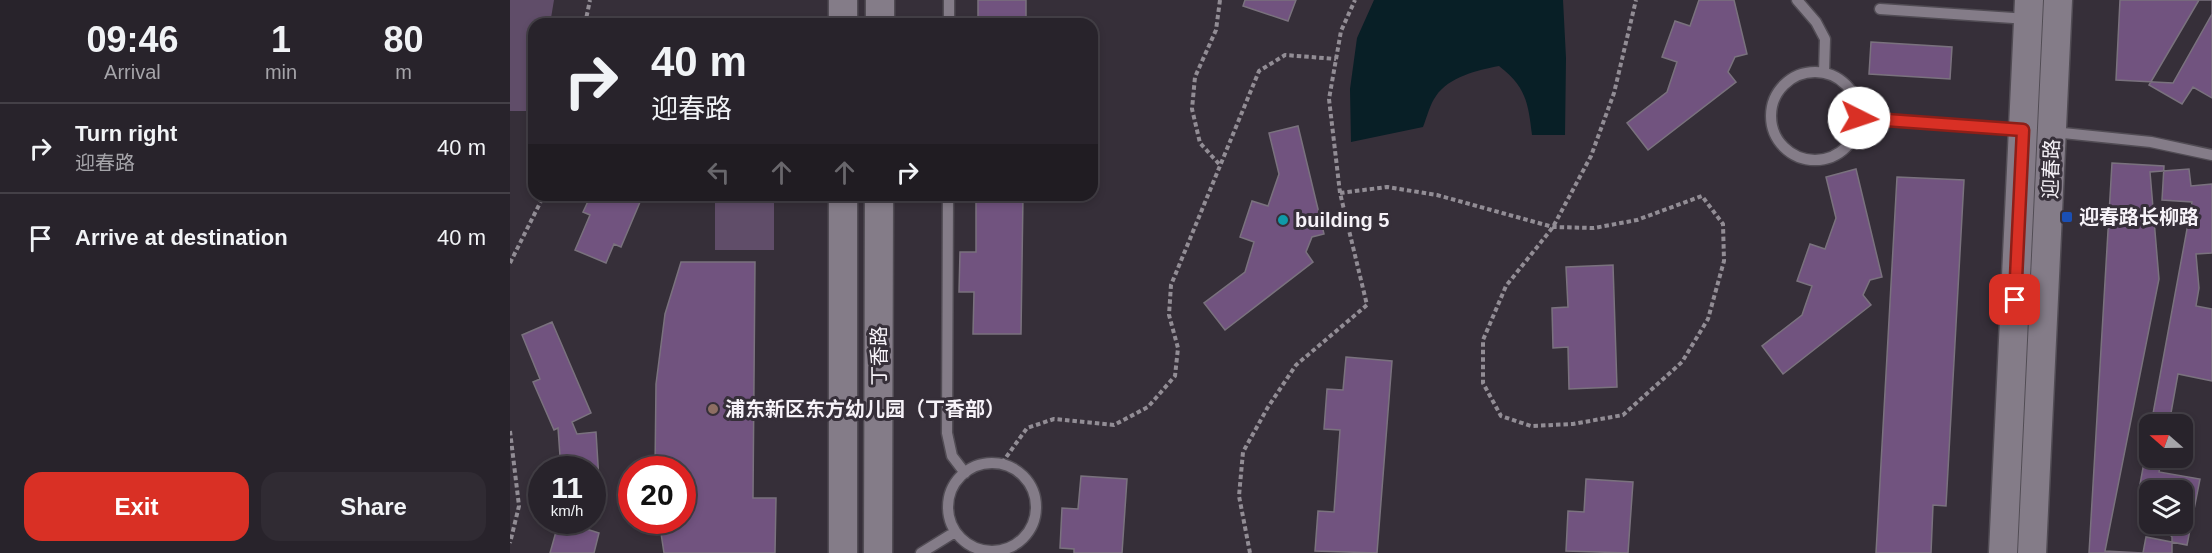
<!DOCTYPE html>
<html lang="en">
<head>
<meta charset="utf-8">
<style>
  body { margin:0; font-family:Arial,"Noto Sans SC",sans-serif; background:#302b33; color:#f1f3f6; height:100vh; display:flex; flex-direction:column; font-size:22px; white-space:nowrap }
  * { box-sizing:border-box; margin:0 }
  p { font-size:20px; color:#a5a4a9 }
  .icon { flex:none; width:33px; height:33px; fill:none; stroke:currentColor; stroke-width:2; stroke-linecap:round; stroke-linejoin:round }
  .map { position:relative; flex:1; overflow:hidden }
  .details { display:flex; flex-direction:column; background:#28232b; width:510px }
  .details>* { flex:none }
  .guide { position:absolute; left:18px; top:18px; width:570px; height:183px; border-radius:18px; box-shadow:0 3px 9px #0003,0 0 0 2px #444047; background:#28232b; color:#f1f3f6; overflow:hidden }
  .needle { width:39px; rotate:290deg }
  .buttons { position:absolute; left:1629px; top:414px; display:grid; gap:12px }
  .buttons a { display:grid; place-items:center; width:54px; height:54px; border-radius:12px; background:#28232b; box-shadow:0 3px 9px #0003,0 0 0 2px #444047; font-size:30px }
  .speed { position:absolute; left:18px; top:456px; display:flex; gap:12px; font-size:30px; font-weight:700; text-align:center }
  .speed>* { display:grid; place-content:center; width:78px; height:78px; border-radius:50%; background:#28232b; box-shadow:0 3px 9px #0003,0 0 0 2px #444047; line-height:1 }
  .speed small { font-size:15px; font-weight:400 }
  .speed .limit { border:9px solid #d22; background:#fff; color:#111 }
  .pin { position:absolute; display:grid; place-items:center; width:51px; height:51px; color:#fff; margin:-26px; border-radius:12px; box-shadow:0 3px 9px #0006 }
  .me { position:absolute; width:66px; margin:-33px; rotate:94deg; stroke-linejoin:round; filter:drop-shadow(0 0 4px #0008) }
  .turn { display:flex; align-items:center; gap:21px; height:126px; padding:0 24px; font-size:27px }
  .turn .icon { width:78px; height:78px; stroke-width:2.5 }
  .turn b { display:block; font-size:42px; line-height:51px }
  .lanes { display:flex; align-items:center; height:57px; padding:0 24px; background:#0003; justify-content:center; gap:30px; direction:ltr }
  .lanes .off { opacity:.35 }
  .eta { display:flex; justify-content:space-evenly; align-items:center; height:102px; text-align:center }
  .eta b { font-size:36px; font-weight:800; line-height:42px }
  .action { display:flex; gap:12px; margin-top:auto; padding:12px 24px }
  .action a { flex:1; height:69px; border-radius:18px; background:#d93025; color:#fff; font-size:24px; font-weight:800; line-height:69px; text-align:center }
  .action a+a { background:#302b33; color:#f1f3f6 }
  ul { padding:0; list-style:none }
  li { display:flex; align-items:center; gap:18px; height:90px; padding:0 24px; border-top:2px solid #444047 }
  li div { flex:1 }
  li b { display:block; font-size:22px }
  li em { font-style:normal }
  main { display:flex; flex:1; min-height:0 }
  .map>svg:first-child { display:block }
  .green { fill:#604d69 }
  .water { fill:#081f26 }
  .building { fill:#71537f; stroke:#7a727e; stroke-width:1.5; fill-rule:evenodd }
  .lines { fill:none; stroke-linecap:round; stroke-linejoin:round }
  .lane-casing { stroke:#514c54; stroke-width:13 }
  .secondary-casing { stroke:#514c54; stroke-width:31 }
  .path { stroke:#928d95; stroke-width:4; stroke-dasharray:4.5 3; stroke-linecap:butt }
  .lane { stroke:#847c88; stroke-width:10 }
  .secondary { stroke:#847c88; stroke-width:28 }
  .route-casing { stroke:#8d1f18; stroke-width:15 }
  .route { stroke:#d93025; stroke-width:10 }
  .transit-dot { fill:#1a4fb4; stroke:#362f39; stroke-width:2 }
  .culture-dot { fill:#0f9aa8; stroke:#362f39; stroke-width:2 }
  .education-dot { fill:#8d6e63; stroke:#362f39; stroke-width:2 }
  .labels { text-anchor:middle; stroke-width:6; stroke-linejoin:round; paint-order:stroke }
  .street-label { font-size:20px; fill:#f6f2f8; stroke:#362f39 }
  .poi-label { font-size:20px; font-weight:bold; fill:#f6f2f8; stroke:#362f39; text-anchor:start }
</style>
</head>
<body>
<main>
<section class="details">
<div class="eta">
<div><b>09:46</b><p>Arrival</p></div>
<div><b>1</b><p>min</p></div>
<div><b>80</b><p>m</p></div>
</div>
<ul>
<li><svg class="icon" aria-label="right" viewBox="0 0 24 24"><path d="M7 20v-9h11M14 6l5 5-5 5"/></svg><div><b>Turn right</b><p>迎春路</p></div><em>40 m</em></li>
<li><svg class="icon" aria-label="arrive" viewBox="0 0 24 24"><path d="M6 21V4h12l-3 4 3 4H6"/></svg><div><b>Arrive at destination</b></div><em>40 m</em></li>
</ul>
<div class="action"><a>Exit</a><a>Share</a></div>
</section>
<div class="map">
<svg width="1702" height="553" viewBox="0 0 1702 553">
  <rect width="100%" height="100%" fill="#362f39"/>
  <path class="green" d="M0 0H44L40 24H24V92L19 111H0Z
    M205 195H264V250H205Z"/>
  <path class="water" d="M864 0H1053L1056 58 1055 135H1022C1018 102 1016 87 989 66 967 70 939 77 926 96 920 104 917 117 913 127L841 142 840 89 847 38Z"/>
  <path class="building" d="M468 0H516V24H468Z
    M735 0H786L778 21 733 6Z
    M1189 0H1224L1237 54 1225 57 1218 72 1226 82 1138 150 1117 123 1157 92 1167 62 1152 57 1165 21 1180 26Z
    M1610 0H1702V14L1663 83 1606 80Z
    M1689 0H1702V98L1683 87 1672 104 1639 85Z
    M1361 42 1442 47 1440 79 1359 74Z
    M788 126 814 234 802 237 796 252 803 262 715 330 694 303 735 272 744 242 730 237 742 201 758 206 769 174 759 133Z
    M1602 163 1654 166 1652 200 1682 202 1628 495 1640 510V524H1651L1662 537V553H1579Z
    M1346 169 1372 277 1360 280 1353 295 1361 305 1273 374 1252 346 1292 315 1302 286 1287 281 1300 244 1315 249 1326 218 1316 177Z
    M1679 169 1681 186 1702 184V253L1686 254 1689 288 1686 306 1702 309V381L1668 374 1659 424H1640V458H1652L1649 472 1690 479 1677 545 1636 537 1633 553 1595 551 1649 279 1640 172ZM1640 490H1672V524H1640Z
    M1387 177 1454 180 1436 506 1423 505 1421 553H1366Z
    M81 195H133L111 247 104 244 96 263 65 250 80 215 73 212Z
    M466 195H513L511 334H463L464 292H449L450 252H466Z
    M171 262H245L243 498H266L265 553H154L149 520H172V470H145L146 384 155 314Z
    M1103 265 1107 387 1059 389 1058 347 1043 348 1042 308 1058 307 1056 267Z
    M42 322 81 413 62 422 67 434 86 432 91 513 82 516V470H51L48 428 44 430 23 382 30 379 12 335Z
    M836 357 882 361 867 553 805 551 808 511 824 512 830 430 814 429 817 389 833 390Z
    M571 476 617 479 612 553H564V549L550 548 552 508 568 509Z
    M1076 479 1123 482 1118 553 1056 551 1058 511 1074 512Z
    M54 520H72L70 527 89 533 84 553H40L49 521 54 523Z"/>
  <g class="lines">
    <defs>
      <path id="lane" d="M1287 0 1306 22 1315 39 1314 73
        M1370 9 1518 19
        M439 24V0
        M1261 116a44 44 0 1 1 88 0a44 44 0 1 1-88 0Z
        M1349 118 1513 130
        M1543 132 1641 142 1702 155
        M438 195 437 433 442 456 455 473
        M438 507a44 44 0 1 1 88 0a44 44 0 1 1-88 0Z
        M411 553 445 532"/>
      <path id="secondary" d="M333 24V0
        M370 24V0
        M333 553V195
        M368 553 369 195
        M1493 553 1519 0
        M1522 553 1548 0"/>
    </defs>
    <use href="#lane" class="lane-casing"/>
    <use href="#secondary" class="secondary-casing"/>
    <path class="path" d="M710 0 706 30 685 77 682 109 690 143 710 165
      M75 24 80 0
      M830 193 877 187 927 195 1043 227 1084 228 1127 220 1192 196 1213 224 1214 261 1198 319 1172 362 1113 415 1063 424 1021 426 991 416 973 383V340L996 286 1043 227 1081 156 1104 93 1126 0
      M0 263 34 195
      M0 431 9 506 0 543
      M492 463 517 428 544 419 604 425 638 407 665 376 668 348 659 315 661 285 749 71 775 55 826 59
      M740 553 729 496 733 452 758 407 786 365 857 305 830 193 819 99 831 31 845 0"/>
    <use href="#lane" class="lane"/>
    <use href="#secondary" class="secondary"/>
  </g>
  <g class="lines">
    <defs>
      <path id="route" d="M1349 118 1513 130 1505 300"/>
    </defs>
    <use href="#route" class="route-casing"/>
    <use href="#route" class="route"/>
  </g>
  <rect class="transit-dot" x="1551" y="211" width="12" height="12" rx="3"/>
  <circle class="culture-dot" cx="773" cy="220" r="6"/>
  <circle class="education-dot" cx="203" cy="409" r="6"/>
  <g class="labels">
    <g class="street-label">
      <text transform="translate(1541 169) rotate(-88)" y="7">迎春路</text>
      <text transform="translate(369 356) rotate(-90)" y="7">丁香路</text>
    </g>
    <g class="poi-label">
      <text x="1569" y="224">迎春路长柳路</text>
      <text x="785" y="227">building 5</text>
      <text x="215" y="416">浦东新区东方幼儿园（丁香部）</text>
    </g>
  </g>
</svg>
<div class="buttons">
<a><svg class="needle" viewBox="-14 -14 28 28"><path d="M0-13l5 13h-10z" fill="#e53935"/><path d="M0 13l5-13h-10z" fill="#a5a4a9"/></svg></a>
<a><svg class="icon" aria-label="layers" viewBox="0 0 24 24"><path d="M12 4l9 5-9 5-9-5zM3 14l9 5 9-5"/></svg></a>
</div>
<div class="speed"><div>11<small>km/h</small></div><div class="limit">20</div></div>
<div class="pin" style="left:1505px;top:300px;background:#d93025"><svg class="icon" aria-label="arrive" viewBox="0 0 24 24"><path d="M6 21V4h12l-3 4 3 4H6"/></svg></div>
<svg class="me" style="left:1349px;top:118px" viewBox="-20 -20 40 40"><circle r="19" fill="#fff"/><path d="M0-13L10 11 0 6-10 11z" fill="#d93025"/></svg>
<div class="guide">
<div class="turn"><svg class="icon" aria-label="right" viewBox="0 0 24 24"><path d="M7 20v-9h11M14 6l5 5-5 5"/></svg><div><b>40 m</b>迎春路</div></div>
<div class="lanes"><svg class="icon off" aria-label="left" viewBox="0 0 24 24"><path d="M17 20v-9H6M10 6l-5 5 5 5"/></svg><svg class="icon off" aria-label="ahead" viewBox="0 0 24 24"><path d="M12 20V5M6 11l6-6 6 6"/></svg><svg class="icon off" aria-label="ahead" viewBox="0 0 24 24"><path d="M12 20V5M6 11l6-6 6 6"/></svg><svg class="icon" aria-label="right" viewBox="0 0 24 24"><path d="M7 20v-9h11M14 6l5 5-5 5"/></svg></div>
</div>
</div>
</main>
</body>
</html>
